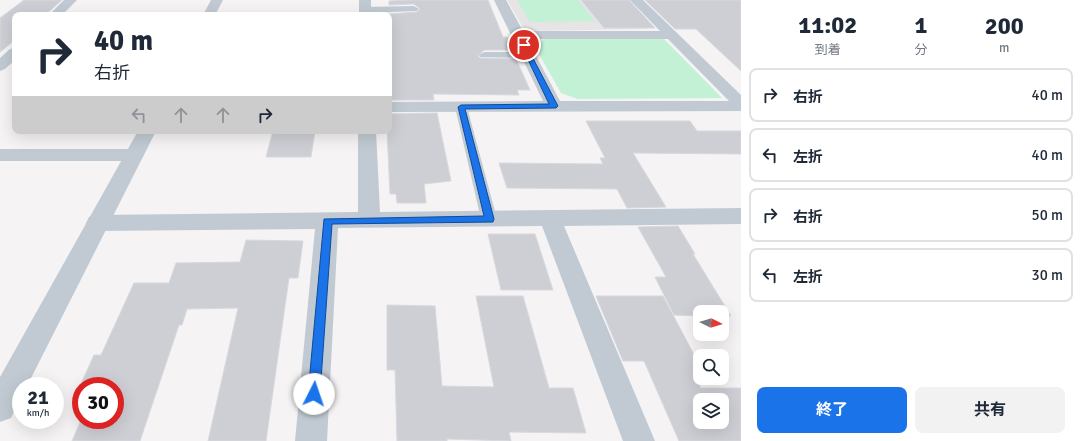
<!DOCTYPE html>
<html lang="ja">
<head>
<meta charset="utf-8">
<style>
  body { margin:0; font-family:Signika,"Noto Sans JP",sans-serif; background:#f2f2f3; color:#1f2937; height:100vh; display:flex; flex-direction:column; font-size:15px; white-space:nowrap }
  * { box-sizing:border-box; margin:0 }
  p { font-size:13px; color:#747a83 }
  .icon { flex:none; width:22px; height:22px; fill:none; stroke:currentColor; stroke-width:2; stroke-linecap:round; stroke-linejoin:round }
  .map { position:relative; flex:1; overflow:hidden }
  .details { display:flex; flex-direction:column; background:#fff; width:340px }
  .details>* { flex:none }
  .top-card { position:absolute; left:12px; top:12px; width:380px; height:122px; border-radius:8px; box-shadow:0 4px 16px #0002; background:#fff; color:#1f2937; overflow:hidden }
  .needle { width:26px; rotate:95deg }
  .tools { position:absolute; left:693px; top:305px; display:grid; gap:8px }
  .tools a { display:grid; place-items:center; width:36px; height:36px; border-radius:8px; background:#fff; box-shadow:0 4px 16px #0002; font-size:20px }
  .speed { position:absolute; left:12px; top:377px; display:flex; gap:8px; font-size:20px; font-weight:700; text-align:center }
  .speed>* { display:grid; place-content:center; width:52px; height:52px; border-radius:50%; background:#fff; box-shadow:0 4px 16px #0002; line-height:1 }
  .speed small { font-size:10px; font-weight:400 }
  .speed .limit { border:6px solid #d22; background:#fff; color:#111 }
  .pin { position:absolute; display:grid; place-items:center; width:34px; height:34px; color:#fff; margin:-17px; border:2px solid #fff; border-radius:50%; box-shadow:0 1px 4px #0007 }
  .me { position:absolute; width:44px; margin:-22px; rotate:4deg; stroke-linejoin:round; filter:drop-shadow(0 0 3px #0008) }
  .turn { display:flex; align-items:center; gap:14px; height:84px; padding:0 16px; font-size:18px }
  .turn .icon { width:52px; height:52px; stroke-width:2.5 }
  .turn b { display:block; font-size:28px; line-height:34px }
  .lanes { display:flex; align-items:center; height:38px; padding:0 16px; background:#0003; justify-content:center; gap:20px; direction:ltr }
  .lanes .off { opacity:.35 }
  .eta { display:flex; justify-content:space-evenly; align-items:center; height:68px; text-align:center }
  .eta b { font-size:24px; font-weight:700; line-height:28px }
  .cta { display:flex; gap:8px; margin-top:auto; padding:8px 16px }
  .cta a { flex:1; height:46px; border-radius:8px; background:#1a73e8; color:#fff; font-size:16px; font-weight:700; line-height:46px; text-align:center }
  .cta a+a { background:#f2f2f3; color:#1f2937 }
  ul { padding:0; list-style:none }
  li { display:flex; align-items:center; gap:12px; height:54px; margin:0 8px 6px; padding:0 8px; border:2px solid #e0e1e3; border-radius:8px }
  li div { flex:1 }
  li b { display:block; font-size:15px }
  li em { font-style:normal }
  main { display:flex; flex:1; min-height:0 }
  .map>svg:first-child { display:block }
  .education { fill:#e6e4e5 }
  .green { fill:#c3f1d5 }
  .building { fill:#cdcfd5; stroke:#d7d9de; fill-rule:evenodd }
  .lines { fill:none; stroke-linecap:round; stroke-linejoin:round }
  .service { fill:#c1cad2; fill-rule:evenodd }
  .minor { fill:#c1cad2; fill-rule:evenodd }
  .tertiary { fill:#c1cad2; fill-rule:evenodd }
  .route { fill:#1a73e8; stroke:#114b97 }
</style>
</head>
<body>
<main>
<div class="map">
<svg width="741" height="441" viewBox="0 0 741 441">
  <rect width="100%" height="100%" fill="#f5f3f3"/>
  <path class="education" d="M507 0H621L648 29 525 31Z"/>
  <path class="green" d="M517 0H578L595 21 530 22Z
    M544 39H664L722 98 578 99 561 93 535 47Z"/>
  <path class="building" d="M24 0H62L45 15H15V40L0 52V18Z
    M410 0H488L503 37H507L513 50H484L478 56 480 58 516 59 530 90H517L519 95 433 94 434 100H389V14L417 12 420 9 414 4 389 5V1Z
    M581 0H629L655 28H604Z
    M645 0H741V71L696 29H675Z
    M437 113 451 181 424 184 426 203H397L396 194H390L387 131H389V114Z
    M586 121H690L697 131H741V154L633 153 666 207 627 208 617 189 507 188 499 163 603 164 600 158H605Z
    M273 131H315L311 157H266Z
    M678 226 695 254H693L731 316H722V312H700V316L674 315 655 277H666L638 227Z
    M488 234H535L553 290H501Z
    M246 240 303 241 298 278H289L266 441H208L238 308 187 309 182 325H179L140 441H72L81 420H115V386L81 384 94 355H101L134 283H169L176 263 240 262Z
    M476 296H523L549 388H573L586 433 509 432 511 441 447 439V441H397L395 370H387V305L435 306 442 386 494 387Z
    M596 296H663L700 366V388H741V441H679L644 361H623ZM700 400H722V422H700Z"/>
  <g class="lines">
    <path class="service" d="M414 6 419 9 417 11 365 13 360 10 365 7Z
      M484 52H528L533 55 528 58 480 57 479 55Z
      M461 103 465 104 467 107 497 219 495 223 489 225 483 223 481 219 455 107 457 104Z"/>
    <path class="minor" d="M64 0H77L62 15H49Z
      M359 0H371V15H359Z
      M494 0H506L523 31H660L630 0H643L741 95V111L389 112V102L543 101ZM527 39H668L729 101H560Z
      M15 48V60L5 69 0 71V58L10 49Z
      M358 131H376L380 212 741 208V224L564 226 655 441H623L542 226 338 228 327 441H295L315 229 97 231 89 229 86 223 89 217 97 215 358 212Z
      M0 149H134L141 151 144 155 141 159 134 161H0Z"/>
    <path class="tertiary" d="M211 0H223L215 15H203Z
      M138 131H156L27 386H21V397L11 418 0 422V377Z"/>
  </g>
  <path class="route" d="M524 43 526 45 558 106 556 108 465 109 494 219 493 222 332 224 320 394 319 398 314 400 310 398 308 394 324 219 484 216 458 107 461 105 549 104 521 45Z"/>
</svg>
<div class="tools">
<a><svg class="needle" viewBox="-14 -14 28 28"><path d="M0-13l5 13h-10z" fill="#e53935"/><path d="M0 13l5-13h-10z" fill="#747a83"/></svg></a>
<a><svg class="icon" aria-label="search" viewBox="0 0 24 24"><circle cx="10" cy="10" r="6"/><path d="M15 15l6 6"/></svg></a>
<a><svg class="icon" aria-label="layers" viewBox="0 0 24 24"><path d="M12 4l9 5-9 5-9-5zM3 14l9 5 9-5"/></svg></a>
</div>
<div class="speed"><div>21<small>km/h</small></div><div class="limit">30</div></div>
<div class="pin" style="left:524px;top:45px;background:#d93025"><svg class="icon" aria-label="arrive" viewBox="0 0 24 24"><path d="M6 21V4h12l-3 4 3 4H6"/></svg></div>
<svg class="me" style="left:314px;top:394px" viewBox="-20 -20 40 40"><circle r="19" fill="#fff"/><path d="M0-13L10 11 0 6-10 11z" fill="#1a73e8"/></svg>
<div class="top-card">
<div class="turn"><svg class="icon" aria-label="right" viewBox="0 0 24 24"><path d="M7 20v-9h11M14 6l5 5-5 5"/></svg><div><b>40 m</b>右折</div></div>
<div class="lanes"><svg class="icon off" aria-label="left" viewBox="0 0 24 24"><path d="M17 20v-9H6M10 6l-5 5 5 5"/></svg><svg class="icon off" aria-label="ahead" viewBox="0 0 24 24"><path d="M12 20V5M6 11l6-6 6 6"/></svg><svg class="icon off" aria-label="ahead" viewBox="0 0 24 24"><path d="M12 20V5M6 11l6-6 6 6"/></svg><svg class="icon" aria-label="right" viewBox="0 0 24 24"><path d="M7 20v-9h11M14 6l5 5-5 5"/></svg></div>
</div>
</div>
<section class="details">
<div class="eta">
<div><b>11:02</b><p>到着</p></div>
<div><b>1</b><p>分</p></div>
<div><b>200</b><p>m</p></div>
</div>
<ul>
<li><svg class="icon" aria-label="right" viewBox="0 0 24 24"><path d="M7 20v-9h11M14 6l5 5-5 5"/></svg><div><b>右折</b></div><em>40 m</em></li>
<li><svg class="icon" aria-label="left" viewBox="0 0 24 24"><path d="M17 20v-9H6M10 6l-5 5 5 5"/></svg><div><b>左折</b></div><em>40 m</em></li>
<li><svg class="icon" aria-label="right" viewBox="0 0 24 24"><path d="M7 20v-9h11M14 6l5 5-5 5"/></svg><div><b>右折</b></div><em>50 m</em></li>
<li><svg class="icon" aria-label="left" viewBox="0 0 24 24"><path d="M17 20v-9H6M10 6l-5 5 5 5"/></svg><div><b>左折</b></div><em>30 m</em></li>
</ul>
<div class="cta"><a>終了</a><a>共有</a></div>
</section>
</main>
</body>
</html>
